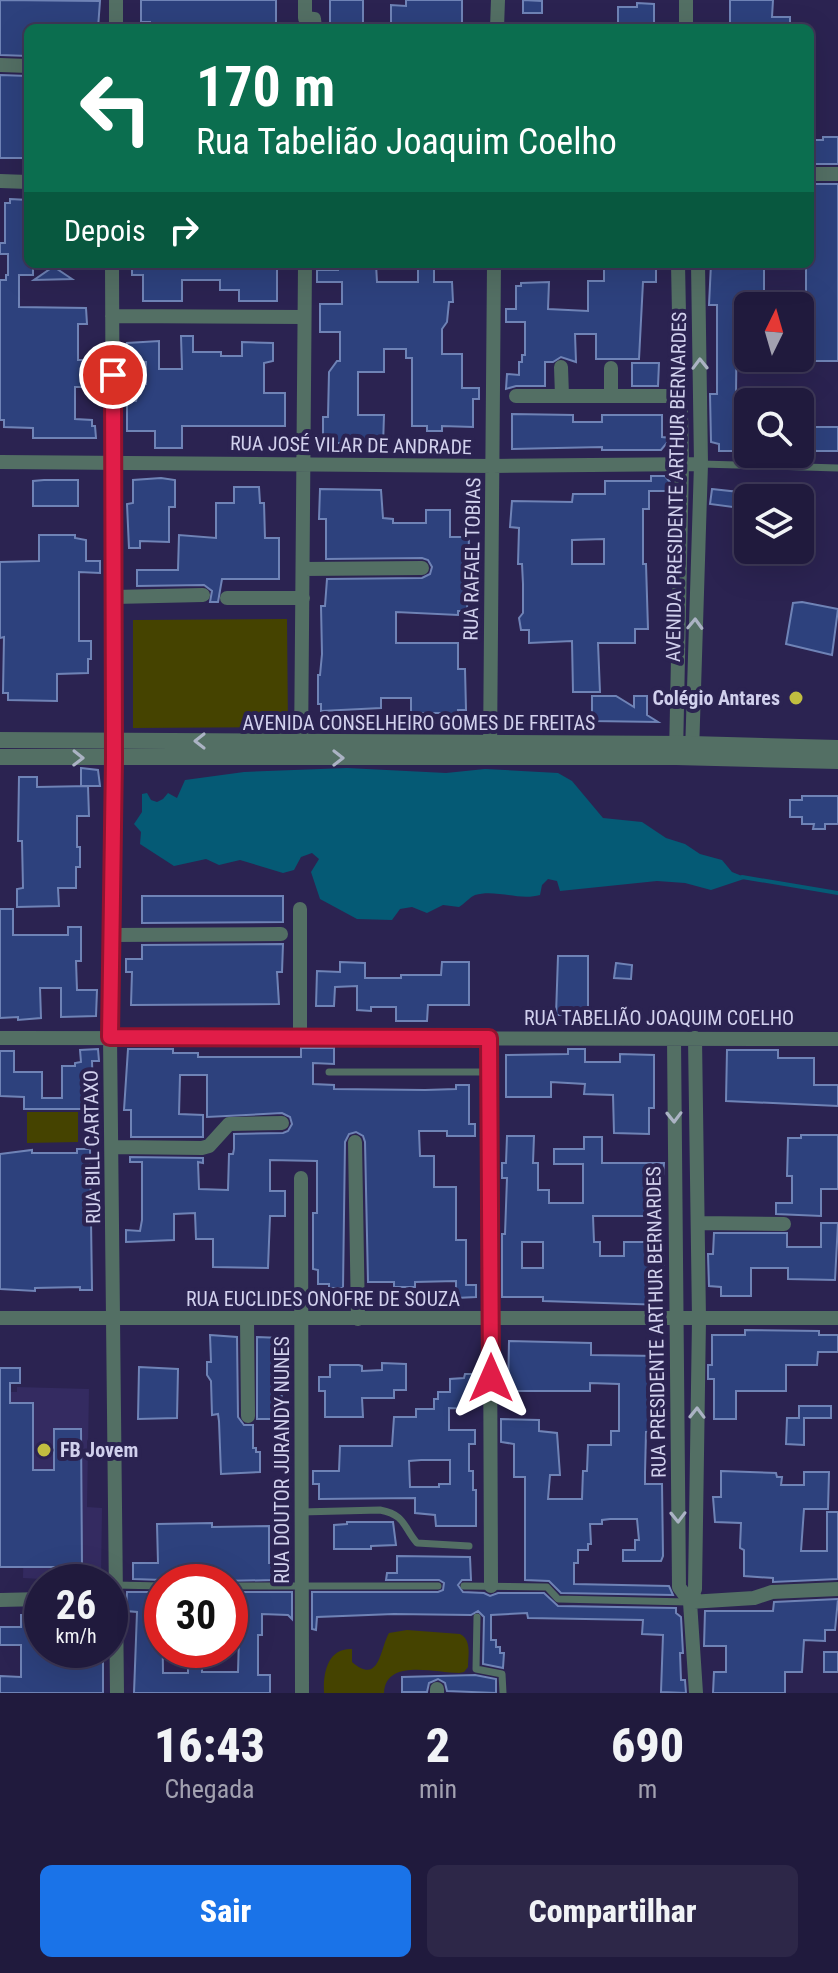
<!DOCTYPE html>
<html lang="pt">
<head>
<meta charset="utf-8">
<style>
  body { margin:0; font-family:"Roboto Condensed",sans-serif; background:#2d2748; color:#f1f3f6; height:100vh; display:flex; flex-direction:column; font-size:30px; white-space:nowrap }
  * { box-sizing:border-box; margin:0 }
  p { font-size:26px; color:#a2a1b0 }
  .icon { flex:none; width:44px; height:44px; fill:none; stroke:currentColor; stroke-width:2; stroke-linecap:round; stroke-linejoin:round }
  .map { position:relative; height:1693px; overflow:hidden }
  .drawer { display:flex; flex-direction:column; background:#201a3d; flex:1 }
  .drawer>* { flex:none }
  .hud { position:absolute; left:24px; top:24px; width:790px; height:244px; border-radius:12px; box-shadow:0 8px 32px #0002,0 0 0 2px #3d3857; background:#0b6e4f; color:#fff; overflow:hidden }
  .needle { width:52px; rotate:5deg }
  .tools { position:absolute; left:734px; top:292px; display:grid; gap:16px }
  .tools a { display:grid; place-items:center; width:80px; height:80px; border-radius:12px; background:#201a3d; box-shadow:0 8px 32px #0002,0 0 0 2px #3d3857; font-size:40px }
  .speed { position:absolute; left:24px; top:1564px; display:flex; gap:16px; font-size:40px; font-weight:700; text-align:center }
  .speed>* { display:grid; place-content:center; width:104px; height:104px; border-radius:50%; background:#201a3d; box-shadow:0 8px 32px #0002,0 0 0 2px #3d3857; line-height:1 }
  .speed small { font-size:20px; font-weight:400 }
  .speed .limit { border:12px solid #d22; background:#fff; color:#111 }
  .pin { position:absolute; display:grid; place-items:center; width:68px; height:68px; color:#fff; margin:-34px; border:4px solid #fff; border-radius:50%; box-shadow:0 2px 8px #0007 }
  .me { position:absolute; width:88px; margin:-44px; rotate:0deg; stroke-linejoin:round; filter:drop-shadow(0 0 6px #0008) }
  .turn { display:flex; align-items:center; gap:28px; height:168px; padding:0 40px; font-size:36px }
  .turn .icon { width:104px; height:104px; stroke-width:2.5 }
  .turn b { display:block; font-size:56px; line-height:68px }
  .then { display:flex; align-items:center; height:76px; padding:0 40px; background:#0003; gap:16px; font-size:30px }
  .eta { display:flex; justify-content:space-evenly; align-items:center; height:136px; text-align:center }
  .eta b { font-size:48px; font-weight:800; line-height:56px }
  .primary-button { display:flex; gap:16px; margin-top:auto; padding:16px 40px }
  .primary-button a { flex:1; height:92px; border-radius:12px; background:#1a73e8; color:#fff; font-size:32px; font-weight:800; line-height:92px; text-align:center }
  .primary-button a+a { background:#2d2748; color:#f1f3f6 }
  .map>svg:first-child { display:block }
  .built { fill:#342b61 }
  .green { fill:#454300 }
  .water { fill:#055a75 }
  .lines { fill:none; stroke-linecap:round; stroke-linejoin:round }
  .stream { stroke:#055a75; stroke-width:4 }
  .building { fill:#2d417d; stroke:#6f83b6; stroke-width:2; fill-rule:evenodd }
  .service { stroke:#536f64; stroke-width:7 }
  .minor { stroke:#536f64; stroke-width:14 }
  .tertiary { stroke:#536f64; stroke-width:16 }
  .oneway { stroke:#abb3c4 }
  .route-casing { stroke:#92132f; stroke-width:20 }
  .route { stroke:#e11d48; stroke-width:14 }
  .poi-dot { fill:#c1be40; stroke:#2b2351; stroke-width:3 }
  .labels { text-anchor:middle; stroke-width:8; stroke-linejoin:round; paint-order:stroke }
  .street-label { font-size:20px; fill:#d1d0ed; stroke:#2b2351 }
  .poi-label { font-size:20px; font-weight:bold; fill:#d1d0ed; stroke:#2b2351; text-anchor:end }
</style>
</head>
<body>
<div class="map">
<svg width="838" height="1693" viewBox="0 0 838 1693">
  <rect width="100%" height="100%" fill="#2b2351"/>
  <path class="built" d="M17 1387 89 1389 87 1507 102 1508 101 1578 97 1582 23 1578 24 1527 0 1392H17Z"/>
  <path class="green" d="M287 619 288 727 133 728V620Z
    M27 1112H78V1142L27 1143Z
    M407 1630 460 1634C472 1640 468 1655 468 1667L464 1672 459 1673C435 1673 386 1658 384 1693H324C323 1674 327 1648 352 1649V1662C380 1686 380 1648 389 1633Z"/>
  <path class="water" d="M347 768 446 773 485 769 558 773 572 781 603 818 642 822 666 838 685 844 700 854 722 860 732 872 747 878 711 890 685 883 657 881 560 891 557 881 548 879 542 885 540 895C519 901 496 889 475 895 470 897 464 904 459 907L443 905 427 913 412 907 400 909 392 920 357 919 320 899 311 872 319 859 312 853 301 857 294 870 283 873 240 860 219 865 206 859 174 866 140 844 141 832 134 824 142 812V794L147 793 151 800 157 802 163 799 168 793 177 798 185 780 244 772Z"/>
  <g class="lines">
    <path class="stream" d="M742 877 838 893"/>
  </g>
  <path class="building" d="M0 0 100 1 98 28H28V56L0 55Z
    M141 0H276V27L150 26V22H141Z
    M330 0H363V28H337V25H330Z
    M406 0H462V28H391V5L406 6Z
    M523 0 542 1V13H523Z
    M730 0H773L772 17H790V28H730Z
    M637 3 654 4V26H618V7H637Z
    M0 75 28 76 27 158H0Z
    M823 137H838V164H810V140H823Z
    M810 184H838V361H806V264H810Z
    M10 199 28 200V264H33V275H19V307L86 308 87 324H78V360H92L93 373H84V387H75V419L92 420V426H95L96 438H33V428L4 427V420H0V280H6V275H8V254H0V243H5V203H10Z
    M132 264H277V301H239V290H220V280H182V301H143V275H132Z
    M338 264H376L377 282H418V264H434V282H452L453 302H449L447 322 442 329V354H462V388H479V399H473V427L442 426V431H427V426H412V358H406V349H384V372H358V415H384L383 446H369V443H323V417H328L329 372 337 361H340V332H320V304H342V282H317V270H338Z
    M604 264H656V282H643L639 359H596V334H575L576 362 561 357 553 362H545V386H516L506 389 507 374 519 375V362H522V355H525V322H506V309H516V286H521V283L549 282 548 309 588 311V281H604Z
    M711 264H764V306L737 307 736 394H745V405L748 404V451H719V444L711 442 710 394H717V305H709Z
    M50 269H57L72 279 34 280Z
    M181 336H193V352H221V356H242V342L273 343V361L264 363V393H285V426H182V448H155V431H127V401H136L140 384H146V362L127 361V343L159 341V369H182Z
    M632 363H659L658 386H632Z
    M512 414 573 415V422H602V415H662V437L671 438 661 450H602V447L512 449Z
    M800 427H838V451H816L812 446H800Z
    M651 476H665L670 482V491H649V509H643V564H646L648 629H635V643H598L600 692H573L572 641 529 643V630H521L519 618 523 613V584L522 564H518L519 528 510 527 512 501 572 502 573 494H605V481H651ZM604 539V564H572V540Z
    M161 478 175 480V507H169V542L140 541V548H129L127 504 133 503V480Z
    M44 480H78V506H33V481Z
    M234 487H259L260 503H264L265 538H279V579H222L218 602H210L212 591 204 585 137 586V570H178L179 535 216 538V503H234Z
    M320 489 381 490 383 518 393 519V523H426V510H450V537H469L467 611H458V615L396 612V643H458V669H465L466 710H458V730L443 731V713H411V698H381V708L321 711V704H318V675H320L322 654 321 606H325L327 579 422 578 430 574 432 567 428 560 422 558 326 559V519H319Z
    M712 489 748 493V509L710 504Z
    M39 535H75V538L86 540V561H100V573L79 572V641H91V659H88V673L57 674V701L8 700V693H3L4 637 0 638V562L39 561Z
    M802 602 838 609 832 655 786 644 793 603Z
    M592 696H616L634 707V696H647V715L658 722 592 721Z
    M81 768 98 770 100 786H81Z
    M19 777H37V787L88 786 89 816H77V847H80V867H76V888H58L59 906 17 907V889L23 888 22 841H18Z
    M802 796H838V824H825V829H813L814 824H802V817H790V800H802Z
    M142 896H283V922L142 923Z
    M0 909H13V935H68V927H81V961H76L77 990H97L96 1016 61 1017V988H40L41 1018 18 1020V1017L0 1018Z
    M283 944 282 972H277L279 1004 131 1005 132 972H126V959H142V945Z
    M558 956H588V1015H556Z
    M340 962 365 963V978H401V975H441L442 962H469V1005H428L427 1021H396V1007H371V1011L357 1010V986L335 987 334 1006H316L317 971 340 972Z
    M616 963 632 965 631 979 614 978Z
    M301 1048H334V1064L313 1063V1084L334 1085V1089L425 1090 456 1089V1085H469V1124H475V1136H447V1131H419L420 1156H434V1187H456V1240H466V1285H476V1297L456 1298V1281L415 1282V1287H394V1282H368L365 1142 363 1136 356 1132 349 1134 345 1142 343 1288H329V1284H318V1270L313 1269V1213H317V1161L270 1160V1191H285V1216H270L268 1268 213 1267V1239H196L195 1213 174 1214V1240L126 1242V1230L140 1231 142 1220V1162H130V1157L203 1158V1163L198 1162 199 1189 228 1190 229 1154H233L234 1149V1134L283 1133 288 1131 292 1124 290 1117 282 1113 207 1117V1075H180L179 1114 203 1115V1137H131V1110H124L128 1049H173V1053H198V1057H301Z
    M98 1049 99 1061H92L93 1094H87L86 1109H24V1097L0 1096V1051H14V1072H42V1098H62V1066H75V1063L81 1062 80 1050Z
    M568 1049H585V1062H620V1054L654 1055V1108H649V1134L614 1133 613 1095 584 1094 585 1084 551 1082V1097H506V1055L568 1054Z
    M727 1050H778V1058H814V1085H838V1106L726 1101Z
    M801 1135H838V1189H821V1216L776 1214V1203H792V1176H787L788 1138H801Z
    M507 1136H534L533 1163H538V1190H549V1203H583V1164H554V1149H584V1137H602V1163H664L660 1216H593L594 1242H600V1256H624V1242H661V1255H664V1305L543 1301V1297H502V1234H505L507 1178H502V1163H506ZM522 1242H543V1268H522Z
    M77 1149H90L92 1290H80V1287L35 1288V1291L0 1289V1154L32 1150V1153H77Z
    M821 1223H838L835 1280 788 1279V1268H751V1296H721V1287L709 1286 708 1254H713L714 1233H787V1247H821Z
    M745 1330 819 1331V1335H838V1352H818L817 1365H786V1391H736V1419H714V1379H708V1365H712V1335H745Z
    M210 1335 237 1337 238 1417 244 1425H253V1448H256V1452H260V1472L221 1474 219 1421 218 1414 212 1415 211 1381 207 1375V1362H211Z
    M257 1337 281 1338 282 1419H257Z
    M509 1341 591 1343V1355L659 1356V1418H650V1432H646L645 1473V1484H662L663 1556 661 1561H623V1550H635V1540H639L637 1519H610L602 1520V1524H590L591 1544H588V1550H578V1563H574V1584L669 1586 673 1595 561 1593 549 1581 525 1580V1477H514V1444L501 1442V1419L539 1420V1431L557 1433 560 1475H550L548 1499H582L583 1471H587L588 1445H611V1431H619V1384L590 1383V1391H508Z
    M382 1363 406 1364V1390H394V1398H362L363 1417H325V1391H319V1377H330V1365H359L362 1366V1371L382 1370Z
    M139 1367 178 1369 177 1418 138 1419Z
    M0 1368H20V1383H10V1403H33V1470H54V1429H81L82 1567H0Z
    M465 1374H475L477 1402H469V1409L449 1408V1430H475V1444H469V1471H473V1490H476V1526H436L435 1515 415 1513V1498L319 1499V1484H313V1471H339L340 1446H392L394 1417H416V1409H434V1399H438V1392H450V1379L464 1378ZM421 1460H450V1484H439V1487H410L409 1461Z
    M799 1406H831V1418H804V1445L786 1444 787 1418H799Z
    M721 1471 776 1473 777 1477H782L781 1485H804V1472H829L828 1509H804L801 1551H827V1512H838V1579L773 1582V1578L744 1576V1550L740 1548 741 1523 715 1522 713 1497H721Z
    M347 1522H393L396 1545 371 1546V1549H334V1525L347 1524Z
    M212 1523V1527L269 1526V1563H276V1580L167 1582 162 1580 133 1579V1563H158L157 1524Z
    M397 1556 470 1557 471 1580H462L458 1585 463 1592 484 1593 490 1596 498 1593H544L558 1606 676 1608V1613L681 1617 683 1653H680L681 1680H685L686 1693 661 1692 663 1635 642 1634 643 1620 528 1618 527 1613 491 1615V1640H496V1647H500V1653H504L503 1668 483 1664 484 1617 478 1611 471 1615 394 1614 317 1617 316 1630 312 1629V1592H438L443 1590 444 1583 439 1580H386L387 1573H397Z
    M127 1592H162L163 1673H188V1650H202V1672H238L239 1637H242V1618L230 1613V1592H292V1619L288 1615 262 1614V1635H258V1675H270V1693H134L137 1612 126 1611Z
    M838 1599 835 1630H825V1641L804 1640 802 1672H785V1693H713L714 1672H726V1646H704L705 1611H773L774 1602Z
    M21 1615H42V1650H78V1654H103V1693H0V1676L21 1677V1645H0V1627H21Z
    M824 1652H838V1672H824Z
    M475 1675 496 1679V1693L447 1691 445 1683 438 1679 429 1683 427 1692H402V1677Z"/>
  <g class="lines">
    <path class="service" d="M701 464 838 468
      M329 1072H488
      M301 1512 380 1510C406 1515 403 1527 417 1543L469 1546
      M116 1585 162 1586
      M230 1586H438
      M464 1586 547 1587 558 1599 688 1602
      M477 1617 476 1669 502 1674 503 1693"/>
    <path class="minor" d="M305 0V18L314 19 315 28
      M686 0V28
      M116 28V0
      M497 28 498 0
      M0 65 28 66
      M810 174H838
      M0 181 28 182
      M112 264 114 758 110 1037 117 1693
      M112 316 304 317
      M561 367 562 396
      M611 368V396
      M516 396H680
      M0 462 493 466 701 464
      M303 569 422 568
      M114 597 203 595
      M227 598H303
      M490 752 494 264
      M301 753 305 264
      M692 753 701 464 698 264
      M676 755 682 464 678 264
      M111 935 281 934
      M0 1038 838 1039
      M300 1038V909
      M489 1038 491 1586
      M695 1038 699 1319 695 1589 690 1602 696 1693
      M674 1039 679 1587 690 1602
      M355 1142 358 1319
      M113 1147 202 1148 209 1146 229 1124 282 1123
      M301 1178 302 1693
      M698 1223 784 1224
      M0 1318H838
      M247 1319 248 1416
      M0 1600 42 1599
      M690 1602 754 1598 772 1592 838 1589
      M437 1693V1689"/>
    <path class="tertiary" d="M0 740 691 744 838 748
      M0 757H676L838 761"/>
  </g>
  <defs><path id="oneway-chevron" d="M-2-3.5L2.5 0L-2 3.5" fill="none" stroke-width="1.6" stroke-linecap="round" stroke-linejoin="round" transform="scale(2)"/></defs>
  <g class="oneway">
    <use href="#oneway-chevron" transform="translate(700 364) rotate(-91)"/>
    <use href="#oneway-chevron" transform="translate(695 624) rotate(-88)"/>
    <use href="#oneway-chevron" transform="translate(200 741) rotate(-180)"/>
    <use href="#oneway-chevron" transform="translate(78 758) rotate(1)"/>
    <use href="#oneway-chevron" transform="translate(338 758)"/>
    <use href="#oneway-chevron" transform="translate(674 1117) rotate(89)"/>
    <use href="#oneway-chevron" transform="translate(697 1413) rotate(-89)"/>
    <use href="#oneway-chevron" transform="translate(678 1517) rotate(89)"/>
  </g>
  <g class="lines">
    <defs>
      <path id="route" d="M113 375 114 758 110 1037 489 1038 491 1378"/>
    </defs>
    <use href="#route" class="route-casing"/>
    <use href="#route" class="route"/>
  </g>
  <g class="poi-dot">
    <circle cx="796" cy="698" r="8"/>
    <circle cx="44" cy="1450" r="8"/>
  </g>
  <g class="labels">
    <g class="street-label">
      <text transform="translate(351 445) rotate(1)" y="7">RUA JOSÉ VILAR DE ANDRADE</text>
      <text transform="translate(676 487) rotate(-89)" y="7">AVENIDA PRESIDENTE ARTHUR BERNARDES</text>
      <text transform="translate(472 559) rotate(-89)" y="7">RUA RAFAEL TOBIAS</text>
      <text x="419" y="730">AVENIDA CONSELHEIRO GOMES DE FREITAS</text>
      <text x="659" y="1025">RUA TABELIÃO JOAQUIM COELHO</text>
      <text transform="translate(92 1147) rotate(-91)" y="7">RUA BILL CARTAXO</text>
      <text x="323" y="1306">RUA EUCLIDES ONOFRE DE SOUZA</text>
      <text transform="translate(656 1322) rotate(-91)" y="7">RUA PRESIDENTE ARTHUR BERNARDES</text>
      <text transform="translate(282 1460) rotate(-90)" y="7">RUA DOUTOR JURANDY NUNES</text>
    </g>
    <g class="poi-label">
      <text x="780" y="705">Colégio Antares</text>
      <text x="60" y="1457" text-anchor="start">FB Jovem</text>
    </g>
  </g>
</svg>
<div class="tools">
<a><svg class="needle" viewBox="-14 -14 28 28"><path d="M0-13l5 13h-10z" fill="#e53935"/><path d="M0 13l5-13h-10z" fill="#a2a1b0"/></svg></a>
<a><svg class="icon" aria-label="search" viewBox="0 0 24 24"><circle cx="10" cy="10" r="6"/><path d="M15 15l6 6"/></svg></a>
<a><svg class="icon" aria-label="layers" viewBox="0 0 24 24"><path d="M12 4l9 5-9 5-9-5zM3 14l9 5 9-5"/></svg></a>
</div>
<div class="speed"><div>26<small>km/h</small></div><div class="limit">30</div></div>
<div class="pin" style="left:113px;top:375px;background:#d93025"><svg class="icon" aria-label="arrive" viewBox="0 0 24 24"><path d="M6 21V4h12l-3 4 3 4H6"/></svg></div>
<svg class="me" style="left:491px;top:1378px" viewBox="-20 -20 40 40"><path d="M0-17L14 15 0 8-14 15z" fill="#e11d48" stroke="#fff" stroke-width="4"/></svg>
<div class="hud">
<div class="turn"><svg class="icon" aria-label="left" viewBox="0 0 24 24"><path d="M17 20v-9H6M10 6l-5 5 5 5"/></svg><div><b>170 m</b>Rua Tabelião Joaquim Coelho</div></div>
<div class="then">Depois<svg class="icon" aria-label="right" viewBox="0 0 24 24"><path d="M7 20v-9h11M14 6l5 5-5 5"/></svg></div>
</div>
</div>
<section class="drawer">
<div class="eta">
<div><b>16:43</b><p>Chegada</p></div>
<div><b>2</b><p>min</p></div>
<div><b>690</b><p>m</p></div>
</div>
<div class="primary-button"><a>Sair</a><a>Compartilhar</a></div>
</section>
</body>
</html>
